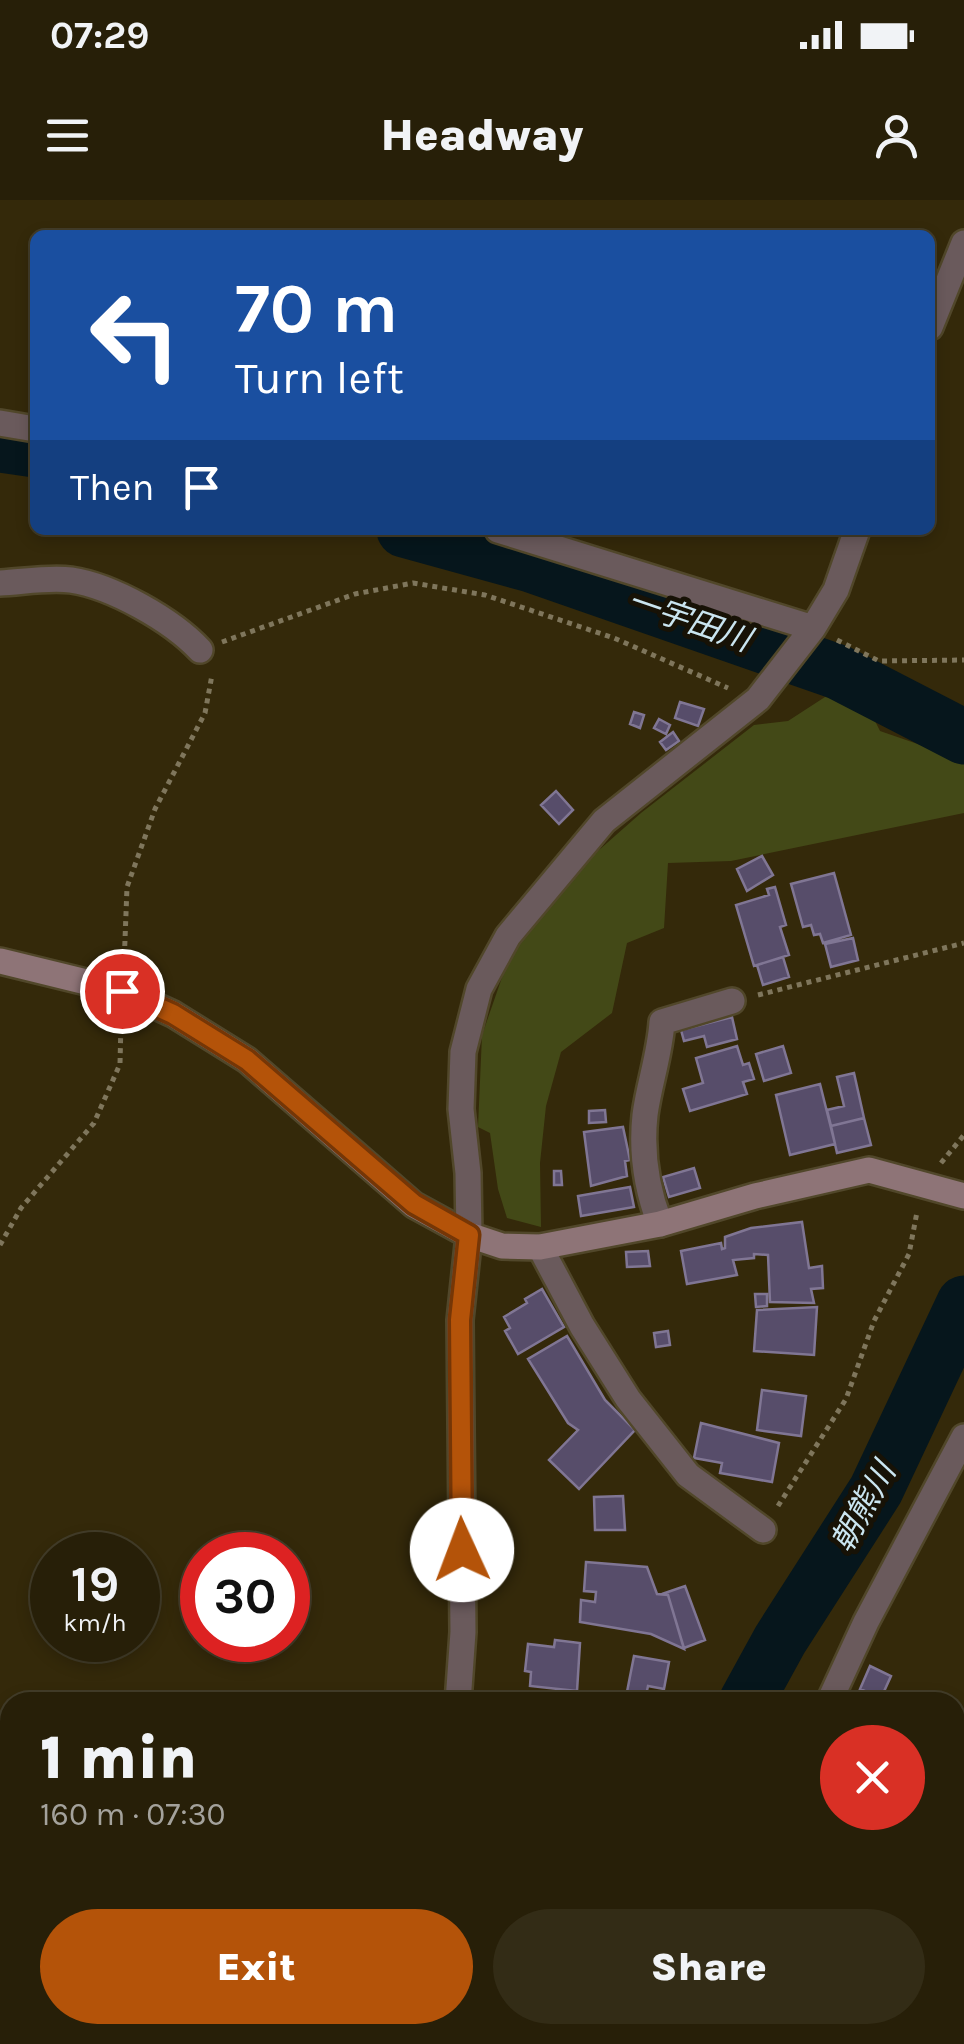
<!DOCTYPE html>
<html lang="en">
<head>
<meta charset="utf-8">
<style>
  body { margin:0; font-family:Karla,"Noto Sans JP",sans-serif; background:#332c16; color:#f1f3f6; height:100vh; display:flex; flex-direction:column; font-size:38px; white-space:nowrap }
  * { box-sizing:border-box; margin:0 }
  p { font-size:32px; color:#a4a29c }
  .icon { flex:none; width:55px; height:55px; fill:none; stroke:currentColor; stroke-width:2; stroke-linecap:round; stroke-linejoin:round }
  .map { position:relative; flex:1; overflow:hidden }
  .sheet { position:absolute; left:0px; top:1492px; width:965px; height:352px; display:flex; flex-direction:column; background:#271f08; border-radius:30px 30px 0 0; box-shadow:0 5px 15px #0003,0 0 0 2px #433d29 }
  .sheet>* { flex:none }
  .top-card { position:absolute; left:30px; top:30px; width:905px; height:305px; border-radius:15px; box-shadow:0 5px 15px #0003,0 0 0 2px #433d29; background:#1a4fa0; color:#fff; overflow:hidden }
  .speed { position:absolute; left:30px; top:1332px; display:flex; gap:20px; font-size:50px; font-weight:700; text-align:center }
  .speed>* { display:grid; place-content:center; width:130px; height:130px; border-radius:50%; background:#271f08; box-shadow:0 5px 15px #0003,0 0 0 2px #433d29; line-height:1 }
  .speed small { font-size:25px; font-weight:400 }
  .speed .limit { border:15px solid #d22; background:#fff; color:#111 }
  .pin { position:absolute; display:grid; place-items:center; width:85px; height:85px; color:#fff; margin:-42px; border:5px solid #fff; border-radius:50%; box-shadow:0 2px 10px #0007 }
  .me { position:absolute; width:110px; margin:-55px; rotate:358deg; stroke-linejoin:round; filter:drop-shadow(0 0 8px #0008) }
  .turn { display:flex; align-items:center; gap:35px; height:210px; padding:0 40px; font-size:45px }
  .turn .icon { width:130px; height:130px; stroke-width:2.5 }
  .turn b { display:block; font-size:70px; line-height:85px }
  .then { display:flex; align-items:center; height:95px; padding:0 40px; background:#0003; gap:20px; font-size:38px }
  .round { display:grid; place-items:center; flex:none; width:105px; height:105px; border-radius:52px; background:#332c16 }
  .overview { display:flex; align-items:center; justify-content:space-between; height:170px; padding:0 40px }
  h1 { font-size:60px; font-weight:800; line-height:75px }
  .cta { display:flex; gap:20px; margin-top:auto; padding:20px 40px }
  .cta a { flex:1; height:115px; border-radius:60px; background:#b45309; color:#fff; font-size:40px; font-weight:800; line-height:115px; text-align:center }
  .cta a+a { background:#332c16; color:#f1f3f6 }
  .status { display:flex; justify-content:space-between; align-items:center; height:70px; padding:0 50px; background:#271f08; direction:ltr }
  .status svg { height:28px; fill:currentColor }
  header { display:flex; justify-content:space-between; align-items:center; height:130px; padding:0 40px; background:#271f08; font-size:45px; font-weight:800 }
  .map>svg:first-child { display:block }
  .green { fill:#434917 }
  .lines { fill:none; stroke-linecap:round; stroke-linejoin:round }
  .river { stroke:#06161c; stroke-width:55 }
  .building { fill:#574d6a; stroke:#807694; stroke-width:2.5 }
  .street-casing { stroke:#51472a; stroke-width:30 }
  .secondary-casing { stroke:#51472a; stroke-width:30 }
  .primary-casing { stroke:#51472a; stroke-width:30 }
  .path { stroke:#7f765c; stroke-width:5; stroke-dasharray:5 5; stroke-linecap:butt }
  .street { stroke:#6a5a5c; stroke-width:25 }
  .secondary { stroke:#8e7477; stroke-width:25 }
  .primary { stroke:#aa888d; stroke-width:25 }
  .route-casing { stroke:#753606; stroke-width:25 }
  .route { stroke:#b45309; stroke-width:18 }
  .labels { text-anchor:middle; stroke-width:10; stroke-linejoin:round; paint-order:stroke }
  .water-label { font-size:32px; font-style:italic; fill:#cae5f0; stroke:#171206 }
</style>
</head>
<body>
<div class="status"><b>07:29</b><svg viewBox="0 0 49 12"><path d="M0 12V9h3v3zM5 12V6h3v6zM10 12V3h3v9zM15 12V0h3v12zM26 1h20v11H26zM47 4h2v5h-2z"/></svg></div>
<header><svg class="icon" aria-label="menu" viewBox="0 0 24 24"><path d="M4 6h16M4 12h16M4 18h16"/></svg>Headway<svg class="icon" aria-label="person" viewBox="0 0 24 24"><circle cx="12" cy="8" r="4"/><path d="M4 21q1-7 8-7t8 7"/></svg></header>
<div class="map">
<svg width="964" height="1844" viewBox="0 0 964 1844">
  <rect width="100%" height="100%" fill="#34290a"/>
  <path class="green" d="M825 497 867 505 880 531 964 560V613L731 661 668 663 664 728 627 743 612 813 561 852 546 906 540 963 541 1027 507 1018 498 989 490 933 478 927 482 835 513 746 582 665 641 613 754 525 788 521Z"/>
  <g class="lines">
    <path class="river" d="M0 245 35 250
      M404 330 531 365 838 472 964 537
      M746 1502 780 1440 876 1290 964 1103
      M546 1844 552 1835"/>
  </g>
  <path class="building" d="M680 502 704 509 698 526 675 518Z
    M634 512 644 515 640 528 630 524Z
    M659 519 670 525 666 534 654 528Z
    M673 532 679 541 666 550 660 542Z
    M556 591 573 610 559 624 541 605Z
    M762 656 773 675 747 691 737 669Z
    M834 673 851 735 823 743 820 734 814 735 811 725 803 727 791 684Z
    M775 687 786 725 780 727 789 755 754 766 736 705 769 695 767 689Z
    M853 738 858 760 831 767 825 744Z
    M783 757 789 777 763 785 757 765Z
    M732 817 737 839 707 847 704 836 684 841 681 830Z
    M737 846 743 865 749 863 754 879 743 882 747 894 690 911 683 889 703 883 696 858Z
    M783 846 791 873 764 881 756 854Z
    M854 873 864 918 831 926 827 910 844 906 837 877Z
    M820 884 835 944 790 955 776 895Z
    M605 910 606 922 589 923V911Z
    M864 918 871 945 837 953 831 926Z
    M623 927 630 960 625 961 627 976 591 986 584 932Z
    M694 968 700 988 669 997 663 977Z
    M554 971H561L562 985H554Z
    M630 987 634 1007 581 1016 578 996Z
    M802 1022 809 1068 822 1066 823 1088 811 1089 814 1103 770 1102 768 1055 754 1054V1058L733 1060 737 1075 687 1084 681 1051 721 1043 722 1049 725 1048V1037L751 1028Z
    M648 1051 650 1066 627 1067 626 1052Z
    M542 1089 564 1127 518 1154 505 1131 510 1128 504 1117 527 1103 525 1099Z
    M755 1094H767V1106L756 1107Z
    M817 1107 814 1155 754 1151 757 1110Z
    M668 1131 670 1145 656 1147 654 1133Z
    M567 1136 605 1200 635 1230 579 1289 549 1260 578 1230 568 1223 528 1159Z
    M762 1190 806 1196 801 1236 757 1230Z
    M701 1223 779 1243 772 1282 720 1273 722 1263 694 1258Z
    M623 1296 625 1330H595L594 1297Z
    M586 1362 647 1367 657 1394 668 1395 684 1449 651 1434 580 1422 581 1400 595 1402 596 1392 584 1391Z
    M685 1386 705 1440 684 1448 668 1395 662 1394Z
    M555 1440 580 1443 577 1491 530 1486 531 1472 525 1471 528 1444 554 1447Z
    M634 1456 669 1462 664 1489 648 1486 645 1500 626 1497Z
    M870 1466 891 1476 881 1498 860 1489Z
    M651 1494 672 1498 671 1502H649Z
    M955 1833 958 1834 952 1844H915L920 1835Z
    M229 1835H256V1842L229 1841Z
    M286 1835H325L324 1843Z
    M459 1835H497L492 1844H458Z
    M656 1835H710L704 1844H665L654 1837Z
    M723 1835H754L756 1836 751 1844H738Z
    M902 1835H920L915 1844H901L898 1842Z
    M371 1836 408 1837 407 1844H371Z"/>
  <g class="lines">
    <defs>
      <path id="street" d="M930 127 964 43
        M0 223 35 229
        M498 330 813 428
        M0 383C22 382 49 377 71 380 112 386 172 420 200 450
        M660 1024C647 990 641 952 645 915 649 884 660 854 662 822L732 801
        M540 1047 582 1126 628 1199 688 1275 763 1330
        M458 1502 463 1432 460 1120 469 1035 468 973 461 909 463 852 479 789 508 736 604 621 758 499 813 428 836 390 857 330
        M829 1502 866 1422 964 1237
        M955 1691 964 1786
        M424 1844 425 1835
        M630 1844 635 1835
        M785 1844 790 1835"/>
      <path id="secondary" d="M0 761 123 791 173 814 247 860 414 1005 469 1035 502 1046 540 1047 660 1024 755 996 869 970 964 996"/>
      <path id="primary" d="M0 1760 10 1783
        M27 1835 29 1844"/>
    </defs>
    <use href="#street" class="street-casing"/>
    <use href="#secondary" class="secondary-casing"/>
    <use href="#primary" class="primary-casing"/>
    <path class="path" d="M837 440 879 461 964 460
      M222 442 355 394 413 383 485 395 614 438 728 488
      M124 766 127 687 155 609 205 513 212 475
      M758 795 964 743
      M941 963 964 935
      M0 1045 21 1008 94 923 120 864 121 822
      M778 1306 846 1199 874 1121 909 1054 917 1012
      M0 1642 10 1670
      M83 1835 87 1844"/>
    <use href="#street" class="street"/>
    <use href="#secondary" class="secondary"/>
    <use href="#primary" class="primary"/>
  </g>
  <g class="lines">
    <defs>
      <path id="route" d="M122 791 173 814 247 860 414 1004 469 1035 460 1120 462 1350"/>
    </defs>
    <use href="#route" class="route-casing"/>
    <use href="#route" class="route"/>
  </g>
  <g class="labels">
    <g class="water-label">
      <text transform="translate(689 420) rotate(19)" y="11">一宇田川</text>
      <text transform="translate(863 1307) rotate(-61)" y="11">朝熊川</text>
    </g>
  </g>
</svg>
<div class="speed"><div>19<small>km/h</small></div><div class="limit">30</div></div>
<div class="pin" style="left:122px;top:791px;background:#d93025"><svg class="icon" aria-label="arrive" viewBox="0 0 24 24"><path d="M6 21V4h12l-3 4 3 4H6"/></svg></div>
<svg class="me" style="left:462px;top:1350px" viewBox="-20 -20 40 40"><circle r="19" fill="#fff"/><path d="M0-13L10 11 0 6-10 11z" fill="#b45309"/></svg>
<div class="top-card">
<div class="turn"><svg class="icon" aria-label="left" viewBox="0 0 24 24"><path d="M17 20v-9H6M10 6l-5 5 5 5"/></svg><div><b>70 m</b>Turn left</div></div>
<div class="then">Then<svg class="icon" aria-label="arrive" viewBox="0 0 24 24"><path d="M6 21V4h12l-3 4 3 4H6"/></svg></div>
</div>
<section class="sheet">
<div class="overview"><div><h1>1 min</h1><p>160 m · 07:30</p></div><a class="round" style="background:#d93025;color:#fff"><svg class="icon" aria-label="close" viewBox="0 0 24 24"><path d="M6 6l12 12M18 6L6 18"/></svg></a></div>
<div class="cta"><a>Exit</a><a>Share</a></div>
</section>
</div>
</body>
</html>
